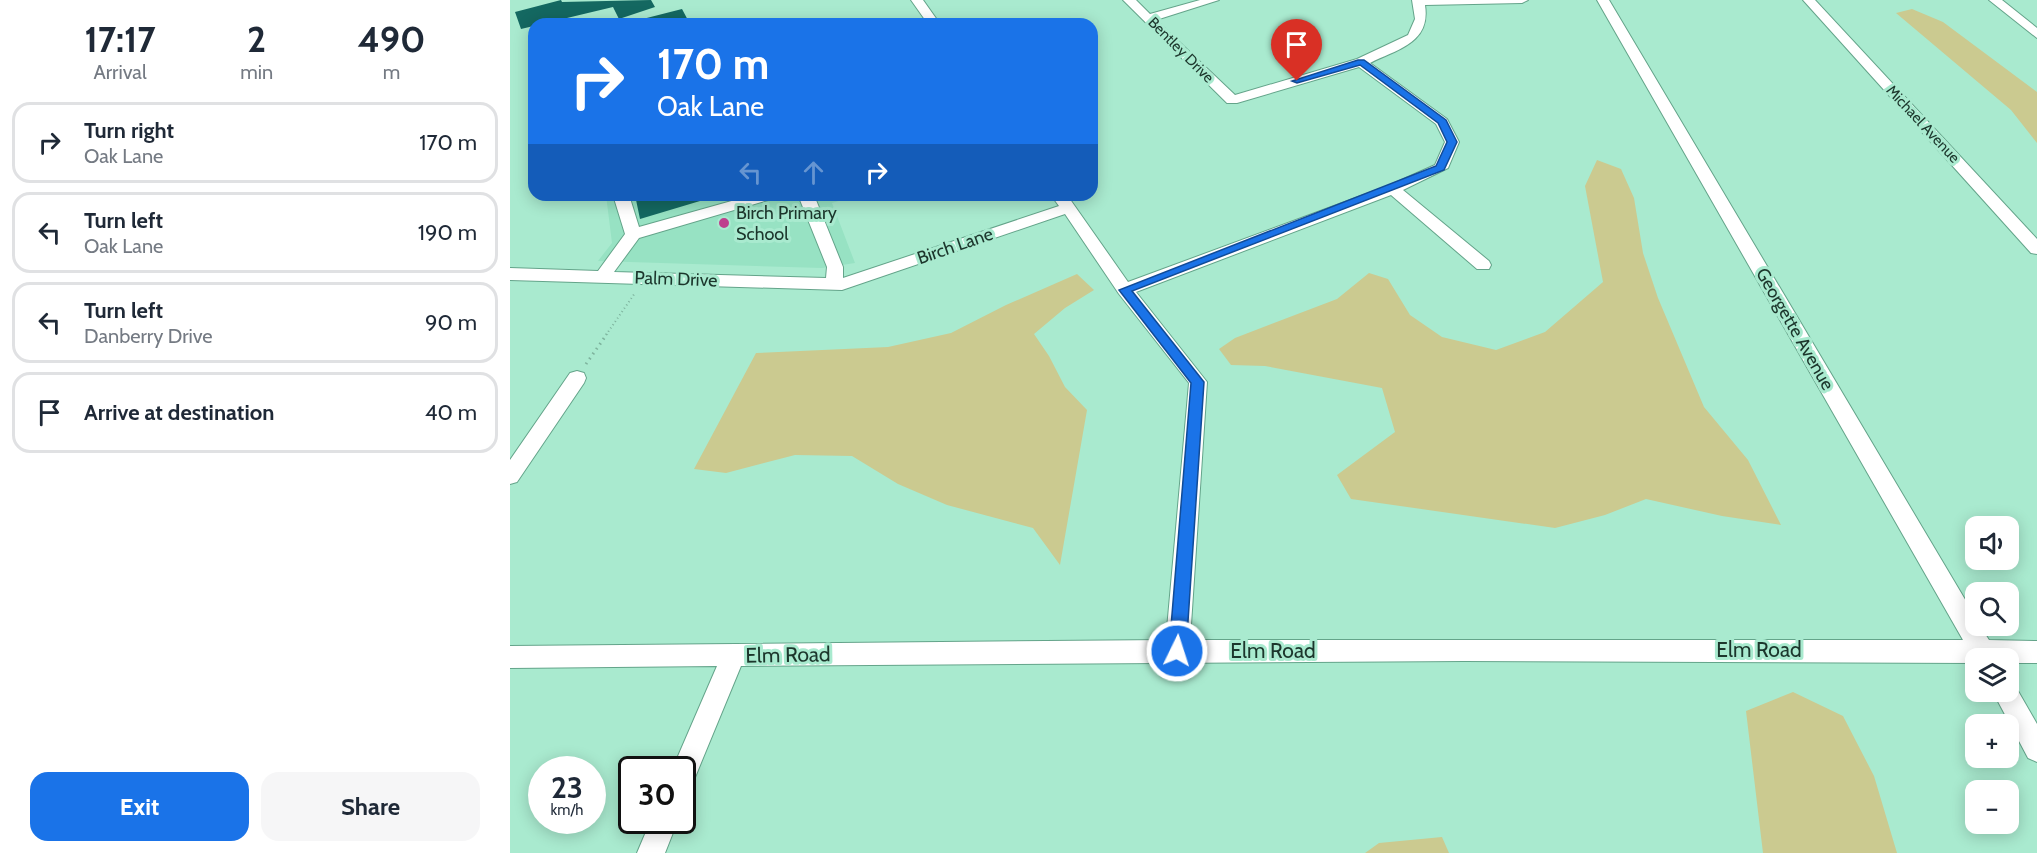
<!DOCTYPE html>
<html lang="en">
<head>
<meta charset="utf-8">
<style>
  body { margin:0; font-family:Cabin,sans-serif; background:#f6f6f7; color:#1f2937; height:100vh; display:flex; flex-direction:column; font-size:22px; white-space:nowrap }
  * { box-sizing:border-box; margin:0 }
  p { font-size:20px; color:#747a83 }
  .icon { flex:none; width:33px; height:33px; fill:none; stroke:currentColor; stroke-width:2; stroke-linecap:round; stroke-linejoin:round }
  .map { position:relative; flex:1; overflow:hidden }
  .side { display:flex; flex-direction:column; background:#fff; width:510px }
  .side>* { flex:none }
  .guide { position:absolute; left:18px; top:18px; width:570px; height:183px; border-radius:18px; box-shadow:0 3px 15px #0003; background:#1a73e8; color:#fff; overflow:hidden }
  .fabs { position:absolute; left:1455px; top:516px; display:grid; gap:12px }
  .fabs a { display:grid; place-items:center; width:54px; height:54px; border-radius:12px; background:#fff; box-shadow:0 3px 15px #0003; font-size:30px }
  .speed { position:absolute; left:18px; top:756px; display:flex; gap:12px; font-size:30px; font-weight:700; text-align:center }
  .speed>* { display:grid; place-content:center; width:78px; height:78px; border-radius:50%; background:#fff; box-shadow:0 3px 15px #0003; line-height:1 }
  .speed small { font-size:15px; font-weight:400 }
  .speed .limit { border:3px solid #111; border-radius:9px; background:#fff; color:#111 }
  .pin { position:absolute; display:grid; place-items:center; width:51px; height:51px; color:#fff; margin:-62px -26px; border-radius:50% 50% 50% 0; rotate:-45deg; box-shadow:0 0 6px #0007 }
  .pin .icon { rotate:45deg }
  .me { position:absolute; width:66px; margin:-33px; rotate:4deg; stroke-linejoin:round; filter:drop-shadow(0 0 4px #0008) }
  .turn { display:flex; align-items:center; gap:21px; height:126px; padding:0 30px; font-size:27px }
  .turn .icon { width:78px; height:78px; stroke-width:2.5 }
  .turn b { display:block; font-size:42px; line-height:51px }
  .lanes { display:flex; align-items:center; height:57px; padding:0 30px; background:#0003; justify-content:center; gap:30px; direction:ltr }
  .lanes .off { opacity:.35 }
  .eta { display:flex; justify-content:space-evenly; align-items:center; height:102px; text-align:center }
  .eta b { font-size:36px; font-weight:700; line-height:42px }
  .primary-button { display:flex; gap:12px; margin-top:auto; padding:12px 30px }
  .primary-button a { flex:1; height:69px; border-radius:18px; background:#1a73e8; color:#fff; font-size:24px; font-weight:700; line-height:69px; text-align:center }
  .primary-button a+a { background:#f6f6f7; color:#1f2937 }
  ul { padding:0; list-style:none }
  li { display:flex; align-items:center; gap:18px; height:81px; margin:0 12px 9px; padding:0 18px; border:3px solid #e0e1e3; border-radius:18px }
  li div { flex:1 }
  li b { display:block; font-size:22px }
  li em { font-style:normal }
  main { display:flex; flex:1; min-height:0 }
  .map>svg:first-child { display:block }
  .built { fill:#97e2c3 }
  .green { fill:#cbca90 }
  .building { fill:#146861 }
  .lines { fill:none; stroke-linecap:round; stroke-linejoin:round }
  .minor-casing { stroke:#64a48a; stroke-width:2 }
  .path-far1 { stroke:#7db29c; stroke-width:2; stroke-dasharray:1 3; stroke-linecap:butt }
  .path { stroke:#7db29c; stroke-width:3; stroke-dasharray:1.5 4.5; stroke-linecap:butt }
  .minor { fill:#fff; fill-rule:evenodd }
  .route { fill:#1a73e8; stroke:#114b97; stroke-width:1.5 }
  .poi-dot { fill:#be408d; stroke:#a9eacf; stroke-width:2 }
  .labels { text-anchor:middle; stroke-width:6; stroke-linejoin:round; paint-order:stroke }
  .far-street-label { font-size:15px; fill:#1c362c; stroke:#a9eacf }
  .poi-label { font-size:18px; fill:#1c362c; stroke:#a9eacf; text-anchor:start }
  .street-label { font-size:18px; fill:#1c362c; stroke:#a9eacf }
  .near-street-label { font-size:21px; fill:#1c362c; stroke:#a9eacf }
</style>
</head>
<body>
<main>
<section class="side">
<div class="eta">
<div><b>17:17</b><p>Arrival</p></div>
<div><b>2</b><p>min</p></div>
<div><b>490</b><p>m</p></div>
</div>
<ul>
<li><svg class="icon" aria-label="right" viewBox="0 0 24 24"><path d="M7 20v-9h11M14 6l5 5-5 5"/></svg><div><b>Turn right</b><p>Oak Lane</p></div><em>170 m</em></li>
<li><svg class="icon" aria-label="left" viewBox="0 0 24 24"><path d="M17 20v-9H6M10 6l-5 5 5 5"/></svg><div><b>Turn left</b><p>Oak Lane</p></div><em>190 m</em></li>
<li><svg class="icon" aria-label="left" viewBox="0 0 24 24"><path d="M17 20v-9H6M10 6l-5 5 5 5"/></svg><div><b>Turn left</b><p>Danberry Drive</p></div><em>90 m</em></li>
<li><svg class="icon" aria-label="arrive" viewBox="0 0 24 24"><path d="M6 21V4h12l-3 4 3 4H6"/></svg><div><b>Arrive at destination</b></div><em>40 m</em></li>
</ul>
<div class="primary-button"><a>Exit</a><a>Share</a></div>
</section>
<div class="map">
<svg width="1527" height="853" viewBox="0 0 1527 853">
  <rect width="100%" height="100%" fill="#a9eacf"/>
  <path class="built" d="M96 195H349L322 203 345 263 312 268 88 261 102 243Z"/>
  <path class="green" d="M1402 9 1433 22 1527 92V143L1501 110 1386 13Z
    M1087 160 1111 169 1124 198 1133 253 1148 298 1194 407 1238 460 1271 525 1212 516 1136 499 1095 515 1045 528 841 499 827 475 885 432 872 388 755 366 721 365 709 349 725 338 827 299 859 273 878 279 900 315 932 337 986 350 1035 332 1093 282 1075 186Z
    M567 274 584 290 555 308 524 334 539 356 555 387 577 410 550 565 523 528 437 505 388 484 342 456 285 455 216 473 184 469 246 353 378 347 441 333 496 305Z
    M1283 692 1333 716 1364 776 1387 853H1253L1236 711Z
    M932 837 939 853H855L869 843Z"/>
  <path class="building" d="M51 0 52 2 141 0 145 7 109 19 103 7 11 29 5 12Z
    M172 9 180 24H117V23Z
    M125 195H199L200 198 130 219Z"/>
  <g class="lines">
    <defs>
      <path id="minor" d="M401 0H413L430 24H418Z
        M613 0H626L640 14 690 0H709L646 20 725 95 847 59 898 35 905 19 902 0H1018L1012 3 915 5C921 43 888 49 860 63L937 119 949 142 938 168 893 190 979 261 981 265 979 269H967L881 195 626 292 697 382 680 640H1453L1087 0H1099L1466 618V626H1470L1479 640 1527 641V663H1498V658H1466V663L954 661 231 666 181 787 172 791V770H162L207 666 0 668V646L656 640 679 383 609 294 555 214 332 290 0 280V268L88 271 115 234 103 195H119L129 227 243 195H268L265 198 129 238 104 272 316 278 317 267 288 195H304L333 267V278L549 206 541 195H557L618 282 878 186 925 165 935 142 926 124 849 67 727 103H717Z
        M1293 0H1305L1527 239V254L1521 253Z
        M1479 0H1492L1527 28V38Z
        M67 371 74 373 76 378 74 383 7 482 0 484V460L60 373Z
        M1498 681 1504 684 1527 724V762L1518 758 1483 692H1498Z
        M141 820H168L155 853H127Z"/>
    </defs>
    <use href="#minor" class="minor-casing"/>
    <path class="path-far1" d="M96 335 125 293"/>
    <path class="path" d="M76 364 97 334"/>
    <use href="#minor" class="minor"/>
  </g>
  <path class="route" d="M848 60H854L936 120 947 142 934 170 622 291 694 382 676 651 673 657 667 659 661 657 659 651 681 383 609 290 926 166 937 142 928 123 850 65 787 83 782 81Z"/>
  <circle class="poi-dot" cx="214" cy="223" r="6"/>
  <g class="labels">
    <g class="far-street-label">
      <text transform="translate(671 50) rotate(45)" y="5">Bentley Drive</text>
      <text transform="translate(1413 124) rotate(47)" y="5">Michael Avenue</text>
    </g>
    <g class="poi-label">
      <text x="226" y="219">Birch Primary<tspan x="226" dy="21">School</tspan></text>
    </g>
    <g class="street-label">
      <text transform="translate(445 246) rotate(-19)" y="6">Birch Lane</text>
      <text transform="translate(166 279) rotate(2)" y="6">Palm Drive</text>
      <text transform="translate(1285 329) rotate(60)" y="6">Georgette Avenue</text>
    </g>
    <g class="near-street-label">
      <text x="1249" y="657">Elm Road</text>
      <text x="763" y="658">Elm Road</text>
      <text transform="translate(278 655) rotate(-1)" y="7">Elm Road</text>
    </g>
  </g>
</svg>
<div class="fabs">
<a><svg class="icon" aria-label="sound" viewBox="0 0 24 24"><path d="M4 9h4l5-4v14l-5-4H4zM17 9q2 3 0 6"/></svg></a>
<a><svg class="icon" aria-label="search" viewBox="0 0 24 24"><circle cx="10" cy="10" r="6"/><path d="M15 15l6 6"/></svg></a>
<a><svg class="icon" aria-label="layers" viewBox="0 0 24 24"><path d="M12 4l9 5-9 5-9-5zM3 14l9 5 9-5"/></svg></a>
<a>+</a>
<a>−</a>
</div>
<div class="speed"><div>23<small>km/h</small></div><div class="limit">30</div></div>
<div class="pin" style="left:787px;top:81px;background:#d93025"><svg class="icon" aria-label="arrive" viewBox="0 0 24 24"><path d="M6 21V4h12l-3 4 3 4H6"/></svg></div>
<svg class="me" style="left:667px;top:651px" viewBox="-20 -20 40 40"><circle r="17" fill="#1a73e8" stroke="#fff" stroke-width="3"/><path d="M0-11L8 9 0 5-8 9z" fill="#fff"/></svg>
<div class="guide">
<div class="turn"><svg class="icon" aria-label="right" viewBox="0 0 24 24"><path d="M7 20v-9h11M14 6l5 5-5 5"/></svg><div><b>170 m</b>Oak Lane</div></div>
<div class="lanes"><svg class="icon off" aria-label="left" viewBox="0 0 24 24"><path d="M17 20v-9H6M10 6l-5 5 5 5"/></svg><svg class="icon off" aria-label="ahead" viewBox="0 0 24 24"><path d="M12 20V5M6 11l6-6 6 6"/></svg><svg class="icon" aria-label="right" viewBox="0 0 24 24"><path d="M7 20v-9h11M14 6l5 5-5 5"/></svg></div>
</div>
</div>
</main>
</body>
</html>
